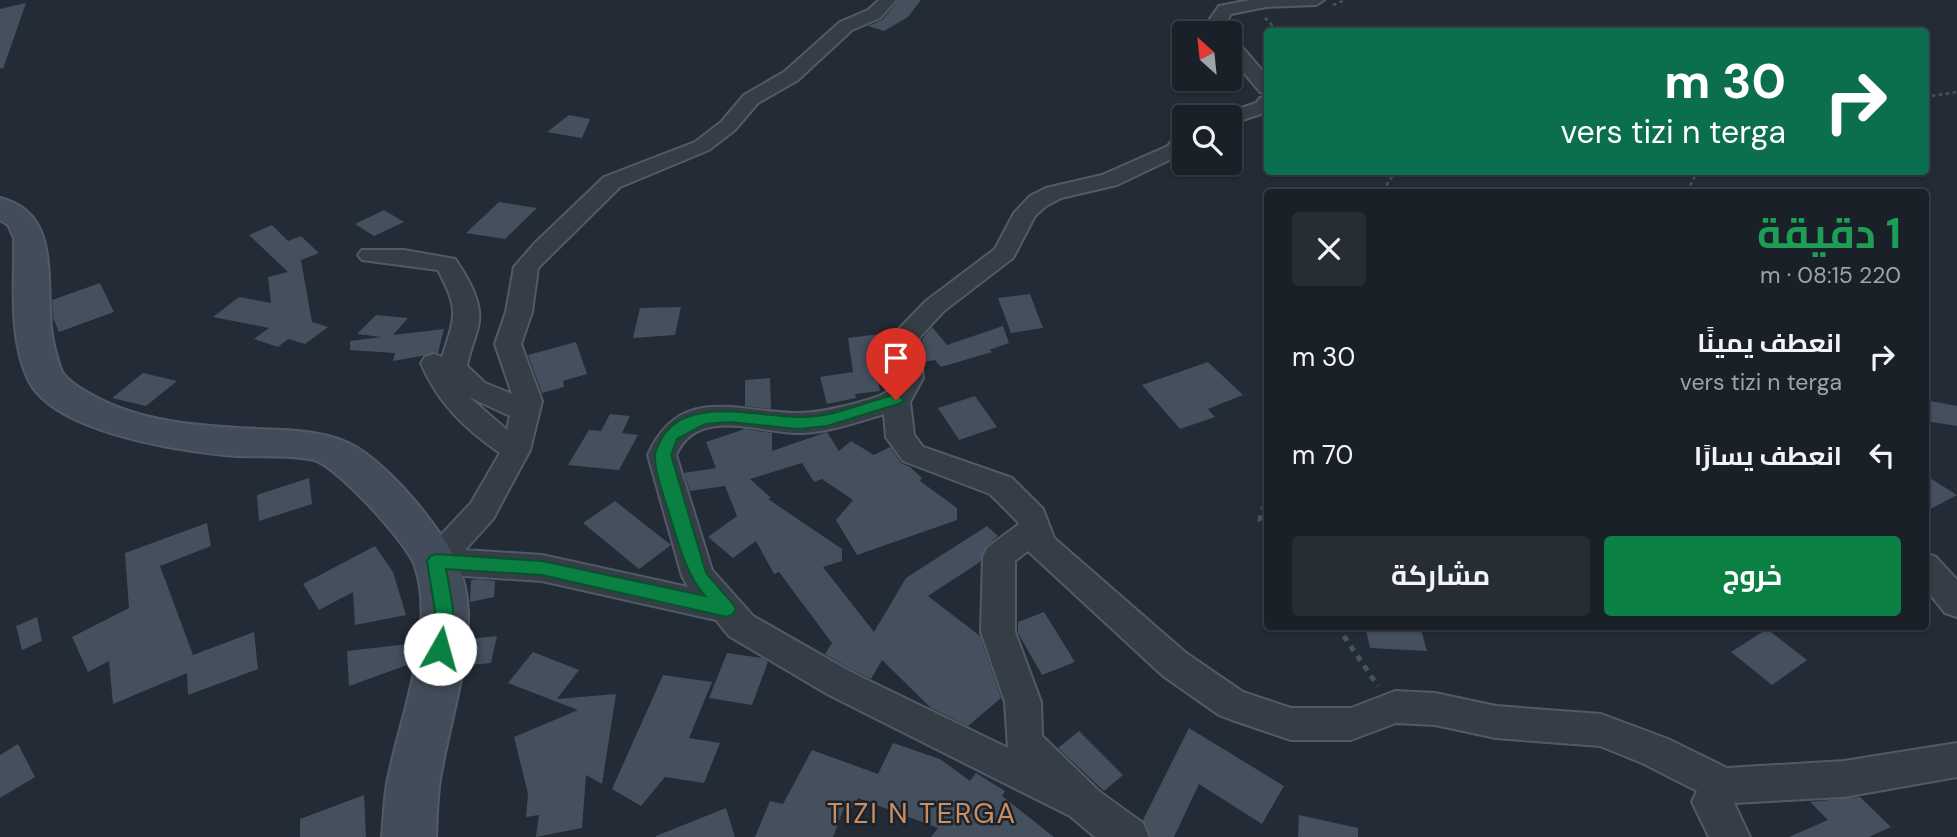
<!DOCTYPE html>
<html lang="ar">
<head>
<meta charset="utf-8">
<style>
  body { margin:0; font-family:"DM Sans",Cairo,sans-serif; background:#272d34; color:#f1f3f6; direction:rtl; height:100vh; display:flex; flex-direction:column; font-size:26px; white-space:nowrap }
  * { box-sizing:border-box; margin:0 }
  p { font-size:23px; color:#9fa3a8 }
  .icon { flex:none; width:38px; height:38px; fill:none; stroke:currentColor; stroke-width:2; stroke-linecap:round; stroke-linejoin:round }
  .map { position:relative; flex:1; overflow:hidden; direction:ltr }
  .details { position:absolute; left:1264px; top:189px; width:665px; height:441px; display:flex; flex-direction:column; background:#1a2028; border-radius:7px; box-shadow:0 2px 5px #0004,0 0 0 2px #383e45; direction:rtl }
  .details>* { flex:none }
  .banner { position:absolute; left:1264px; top:28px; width:665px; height:147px; border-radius:7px; box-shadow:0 2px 5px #0004,0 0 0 2px #383e45; direction:rtl; background:#0b6e4f; color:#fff; overflow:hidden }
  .needle { width:46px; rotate:333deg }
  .controls { position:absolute; left:1172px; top:21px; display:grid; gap:14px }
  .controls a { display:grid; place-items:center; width:70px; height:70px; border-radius:7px; background:#1a2028; box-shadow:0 2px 5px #0004,0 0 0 2px #383e45; font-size:35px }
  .pin { position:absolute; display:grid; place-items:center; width:60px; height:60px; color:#fff; margin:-72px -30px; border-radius:50% 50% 50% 0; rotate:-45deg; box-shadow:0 0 7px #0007 }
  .pin .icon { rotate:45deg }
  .me { position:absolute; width:77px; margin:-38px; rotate:7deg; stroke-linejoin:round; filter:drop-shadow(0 0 5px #0008) }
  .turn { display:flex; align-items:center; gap:24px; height:147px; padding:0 28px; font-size:32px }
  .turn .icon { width:91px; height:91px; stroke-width:2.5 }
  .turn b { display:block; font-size:49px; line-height:60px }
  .round { display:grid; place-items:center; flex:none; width:74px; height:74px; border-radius:7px; background:#272d34 }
  .head { display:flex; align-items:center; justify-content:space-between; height:119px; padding:0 28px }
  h1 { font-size:42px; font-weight:700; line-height:52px; color:#1e9e55 }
  .action { display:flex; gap:14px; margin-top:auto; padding:14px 28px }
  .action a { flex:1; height:80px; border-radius:7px; background:#0b8043; color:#fff; font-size:28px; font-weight:700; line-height:80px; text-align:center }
  .action a+a { background:#272d34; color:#f1f3f6 }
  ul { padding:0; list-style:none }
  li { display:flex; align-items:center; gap:21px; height:98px; padding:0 28px }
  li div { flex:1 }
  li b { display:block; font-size:26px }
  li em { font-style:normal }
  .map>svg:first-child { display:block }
  .building { fill:#45505e }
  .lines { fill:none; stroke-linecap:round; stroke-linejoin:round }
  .street-casing { stroke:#525a65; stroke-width:4 }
  .secondary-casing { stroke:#525a65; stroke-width:4 }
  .path-far1 { stroke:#435557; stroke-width:2.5; stroke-dasharray:3.5 3.5; stroke-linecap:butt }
  .path { stroke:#435557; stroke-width:5; stroke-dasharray:6 6; stroke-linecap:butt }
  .street { fill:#353d47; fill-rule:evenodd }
  .secondary { fill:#434c5a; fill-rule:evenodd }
  .route { fill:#0b8043; stroke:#07532c; stroke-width:2 }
  .labels { text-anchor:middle; stroke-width:5; stroke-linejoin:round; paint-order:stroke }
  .near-quarter-label { font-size:28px; letter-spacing:2px; fill:#cc8e61; stroke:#1a222b }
</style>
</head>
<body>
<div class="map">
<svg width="1957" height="837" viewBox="0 0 1957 837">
  <rect width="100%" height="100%" fill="#222b36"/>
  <path class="building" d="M899 0H921L908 17 884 31 868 26 882 20Z
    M26 3 3 69 0 68V9Z
    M569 115 590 119 582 138 547 132Z
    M499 202 537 208 505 239 466 233Z
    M384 210 404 222 374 236 355 224Z
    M272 225 288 241 301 236 319 253 301 260 312 322 328 327 305 344 288 339 278 347 254 339 269 328 213 317 239 297 271 303 268 277 288 272 249 235Z
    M100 283 114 312 59 332 53 318 52 300Z
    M1030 294 1043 328 1011 333 998 298Z
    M681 307 675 335 633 338 640 308Z
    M376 315 408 318 393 335 444 329 438 353 393 361 395 353 350 350V341L381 337 357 334Z
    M1003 326 1009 343 989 350 992 352 941 367 935 360 924 362 922 339 932 327 947 345Z
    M880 334 882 344 892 340 894 368 876 370 880 391 855 394 856 398 827 404 820 377 853 372 848 338Z
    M576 342 587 374 563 381 564 387 542 393 528 355Z
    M1208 362 1243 395 1208 409 1215 417 1180 429 1142 385Z
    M143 373 177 381 146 406 112 398Z
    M770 378 771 409 745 406V380Z
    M975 396 997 427 959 440 938 408Z
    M1925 400 1957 406V426L1925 421Z
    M610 414 630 416 622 433 638 435 619 470 568 465 589 430 601 431Z
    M745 429 772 433V451L827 432 839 451 851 441 874 455 890 447 901 463 910 467 922 478 920 481 957 508V520L857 555 836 520 853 500 822 479 814 482 802 463 750 479 771 498 768 499 842 549V561L823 567 874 632 906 578 987 526 998 536 986 546 980 562 928 596 980 636 1001 698 968 726 931 708 882 660 871 679 854 671 825 654 832 643 779 572 774 574 756 541 733 558 708 537 737 516 725 486 690 491 684 473 716 468 706 442Z
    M1925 475 1957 495 1925 512Z
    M309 478 312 504 259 521 257 495Z
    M615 501 671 545 639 569 583 523Z
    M207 523 211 546 160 566 193 655 254 632 258 669 188 695 187 673 113 704 109 661 88 672 72 637 129 608 125 553Z
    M375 546 393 572 406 615 355 625 353 592 319 610 303 584Z
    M477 579 495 581 494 597 470 602 471 580Z
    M1044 612 1075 662 1042 675 1018 633V622Z
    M37 617 42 641 22 650 16 626Z
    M1365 626H1420L1427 651 1370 648Z
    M1767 629 1807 660 1772 685 1731 652Z
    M497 636 491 663 469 665 476 638Z
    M408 644 410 664 349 686 347 651Z
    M533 652 579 670 557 699 616 694 602 784 586 775 582 828 536 837 539 815 526 817 528 794 514 737 578 710 508 683Z
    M727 653 762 658 768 662 752 705 709 698Z
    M663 675 712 682 689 738 720 743 704 783 665 777 641 806 612 789Z
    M1189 728 1284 786 1262 824 1199 784 1174 837H1151L1143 820Z
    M1079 731 1123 775 1104 791 1058 748Z
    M893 743 940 759 970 781 976 773 1005 791 1002 796 1054 837H931L938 828 858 798 853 808 845 805 833 837H755L770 801 783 804 812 750 878 774Z
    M18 744 35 777 0 798V755Z
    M364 795 366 837H300V819Z
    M1860 797 1891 827 1869 837H1789L1828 820 1810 802Z
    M726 808 735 837H656V836Z
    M1299 815 1358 828V837H1298Z"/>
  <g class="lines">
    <defs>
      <path id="street" d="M879 0H896L880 18 852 30 798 80 758 103 735 130 709 150 620 187 538 268 532 312 521 344 542 401 530 450 493 519 465 550 542 555 688 587 682 576 648 455C680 383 737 413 799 413 818 413 838 408 857 403 868 399 883 397 892 388 906 373 887 347 897 331L926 301 995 249 1014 213 1030 196 1046 188 1102 175 1168 146 1178 132 1185 130 1182 154 1117 185 1061 198 1046 206 1035 216 1013 258 944 311 919 338 923 378 910 402 914 435 923 447 1012 478 1043 509 1054 538 1186 653 1243 692 1291 708H1351L1395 691 1435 693 1496 706 1601 714 1668 739 1727 768 1844 761 1957 743V777L1844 797 1734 803 1750 837H1709L1692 802 1697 791 1642 763 1600 746 1496 738 1435 725 1396 723 1351 740H1291L1232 720 1219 715 1162 675 1028 551 1015 561V632L1041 702 1042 736 1100 792 1143 823 1149 837H1095L1070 816 829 695 729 636 716 620 542 581 436 574 425 570 420 561 425 552 471 503 500 453C465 429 437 402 421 363L425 357 434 354 442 357C456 315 459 310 438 270L362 260 358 255 362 250H404L455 259C468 278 484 304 478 327 475 340 469 353 467 366L485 383 512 394 495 344 506 312 514 267 535 243 604 177 695 142 721 122 744 95 784 72 840 22 868 10ZM469 397 510 416 507 430ZM884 414 886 437 903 461 990 494 1018 522 1019 524 988 547 983 556 981 632 1005 702 1008 748 853 673 753 616 712 570 676 455C698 404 763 435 804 433 832 431 858 422 884 414Z
        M1250 0H1324L1316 5 1266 7 1231 14 1228 19 1233 33 1230 37V33H1215L1210 19 1219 6Z
        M1230 39 1236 40 1267 76V94L1260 92 1230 56Z
        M1267 96V112L1230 124V117H1221L1223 114 1256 103 1260 98Z
        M1925 553 1936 557 1957 580V617L1945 613 1925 588Z"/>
      <path id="secondary" d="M0 198C70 215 39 299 56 353 58 359 59 368 63 373 69 382 83 390 92 395 141 423 203 426 257 429 287 430 317 430 346 442 373 453 409 492 427 516 450 546 467 572 468 612 469 665 450 721 441 774 437 794 437 816 436 837H382C384 816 384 794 389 774 402 712 436 628 415 566 407 543 337 466 314 460 286 454 253 458 224 455 174 450 51 431 28 379 8 336 15 284 14 238L8 225 0 220Z"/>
    </defs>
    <use href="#street" class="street-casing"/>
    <use href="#secondary" class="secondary-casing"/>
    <path class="path-far1" d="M1333 5 1345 0
      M1265 18 1272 25 1289 32
      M1925 97 1957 92
      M1384 192 1389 180 1399 172
      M1687 192 1697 172"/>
    <path class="path" d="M1267 506 1263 508 1260 520 1267 532
      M1337 626 1378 686"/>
    <use href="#street" class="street"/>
    <use href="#secondary" class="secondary"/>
  </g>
  <path class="route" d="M896 394 904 400 901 403 827 426 798 429 730 422 705 424 677 439 671 455 706 573 733 604 736 609 733 614 727 617 542 575 446 569C451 596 460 629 447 655L440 657 434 655 431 649 435 611 427 561 430 556 436 554 542 561 705 596C683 570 677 536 666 504 662 490 655 472 655 457 654 452 658 447 660 442 681 394 758 417 798 417 831 418 864 403 896 394Z"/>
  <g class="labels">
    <g class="near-quarter-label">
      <text x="922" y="823">TIZI N TERGA</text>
    </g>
  </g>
</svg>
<div class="controls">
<a><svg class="needle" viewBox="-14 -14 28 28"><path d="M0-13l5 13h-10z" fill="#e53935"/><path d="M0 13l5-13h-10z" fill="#9fa3a8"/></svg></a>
<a><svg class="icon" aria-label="search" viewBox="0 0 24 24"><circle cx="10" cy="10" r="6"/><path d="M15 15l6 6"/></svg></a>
</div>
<div class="pin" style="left:896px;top:400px;background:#d93025"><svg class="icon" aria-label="arrive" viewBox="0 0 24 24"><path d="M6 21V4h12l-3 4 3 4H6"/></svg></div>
<svg class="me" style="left:440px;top:649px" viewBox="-20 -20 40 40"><circle r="19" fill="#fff"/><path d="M0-13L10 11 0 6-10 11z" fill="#0b8043"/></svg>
<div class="banner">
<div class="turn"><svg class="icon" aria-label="right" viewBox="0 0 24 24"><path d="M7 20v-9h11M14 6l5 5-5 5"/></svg><div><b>30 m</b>vers tizi n terga</div></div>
</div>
<section class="details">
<div class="head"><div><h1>1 دقيقة</h1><p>220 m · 08:15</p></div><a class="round"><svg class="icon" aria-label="close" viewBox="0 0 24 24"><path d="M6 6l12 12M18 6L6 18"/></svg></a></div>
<ul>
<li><svg class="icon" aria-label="right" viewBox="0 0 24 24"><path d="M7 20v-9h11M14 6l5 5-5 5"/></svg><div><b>انعطف يمينًا</b><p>vers tizi n terga</p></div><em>30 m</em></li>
<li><svg class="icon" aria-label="left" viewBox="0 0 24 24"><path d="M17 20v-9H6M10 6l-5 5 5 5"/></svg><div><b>انعطف يسارًا</b></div><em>70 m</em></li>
</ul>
<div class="action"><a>خروج</a><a>مشاركة</a></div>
</section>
</div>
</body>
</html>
